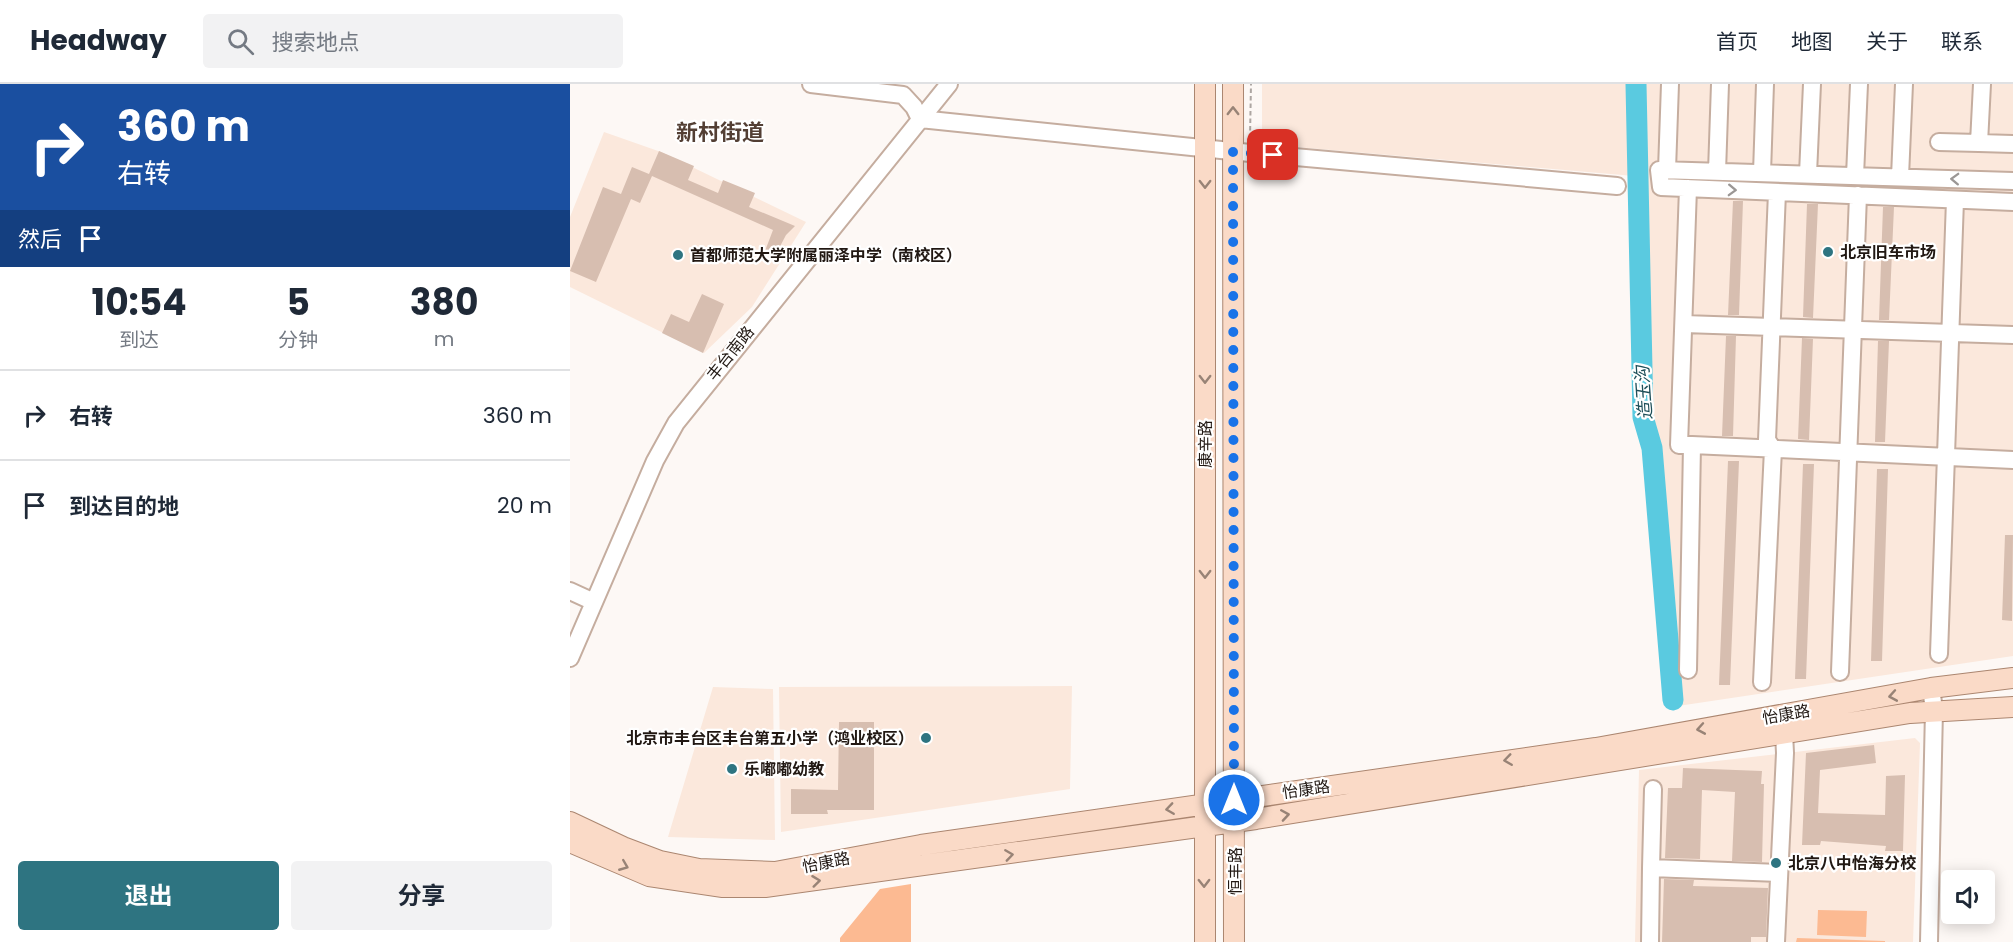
<!DOCTYPE html>
<html lang="zh">
<head>
<meta charset="utf-8">
<style>
  body { margin:0; font-family:Poppins,"Noto Sans SC",sans-serif; background:#f2f2f3; color:#1f2937; height:100vh; display:flex; flex-direction:column; font-size:22px; white-space:nowrap }
  * { box-sizing:border-box; margin:0 }
  p { font-size:20px; color:#747a83 }
  .icon { flex:none; width:33px; height:33px; fill:none; stroke:currentColor; stroke-width:2; stroke-linecap:round; stroke-linejoin:round }
  .map { position:relative; flex:1; overflow:hidden }
  .details { display:flex; flex-direction:column; background:#fff; width:570px }
  .details>* { flex:none }
  .banner { background:#1a4fa0; color:#fff; overflow:hidden }
  .tools { position:absolute; left:1371px; top:786px; display:grid; gap:12px }
  .tools a { display:grid; place-items:center; width:54px; height:54px; border-radius:6px; background:#fff; box-shadow:0 3px 15px #0003; font-size:30px }
  .pin { position:absolute; display:grid; place-items:center; width:51px; height:51px; color:#fff; margin:-26px; border-radius:12px; box-shadow:0 3px 9px #0006 }
  .me { position:absolute; width:66px; margin:-33px; rotate:0deg; stroke-linejoin:round; filter:drop-shadow(0 0 4px #0008) }
  .turn { display:flex; align-items:center; gap:21px; height:126px; padding:0 18px; font-size:27px }
  .turn .icon { width:78px; height:78px; stroke-width:2.5 }
  .turn b { display:block; font-size:42px; line-height:51px }
  .then { display:flex; align-items:center; height:57px; padding:0 18px; background:#0003; gap:12px; font-size:22px }
  .eta { display:flex; justify-content:space-evenly; align-items:center; height:102px; text-align:center }
  .eta b { font-size:36px; font-weight:700; line-height:42px }
  .primary-button { display:flex; gap:12px; margin-top:auto; padding:12px 18px }
  .primary-button a { flex:1; height:69px; border-radius:6px; background:#2e7481; color:#fff; font-size:24px; font-weight:700; line-height:69px; text-align:center }
  .primary-button a+a { background:#f2f2f3; color:#1f2937 }
  ul { padding:0; list-style:none }
  li { display:flex; align-items:center; gap:18px; height:90px; padding:0 18px; border-top:2px solid #e0e1e3 }
  li div { flex:1 }
  li b { display:block; font-size:22px }
  li em { font-style:normal }
  header { display:flex; align-items:center; gap:36px; box-sizing:border-box; height:84px; padding:0 30px; background:#fff; border-bottom:2px solid #e0e1e3 }
  header strong { font-size:28px }
  nav { display:flex; gap:33px; margin-inline-start:auto; font-size:21px }
  .search { width:420px; height:54px; background:#f2f2f3; display:flex; align-items:center; gap:15px; box-sizing:border-box; padding:0 21px; border-radius:6px; color:#747a83; font-size:22px }
  main { display:flex; flex:1; min-height:0 }
  .map>svg:first-child { display:block }
  .built { fill:#fbe8dc }
  .green { fill:#fcba92 }
  .lines { fill:none; stroke-linecap:round; stroke-linejoin:round }
  .river { stroke:#5acae0; stroke-width:21 }
  .building { fill:#d7beb0 }
  .minor-casing { stroke:#c5ad9f; stroke-width:20 }
  .major-casing { stroke:#ab8670; stroke-width:22 }
  .path { stroke:#ada6a2; stroke-width:2; stroke-dasharray:4.5 3; stroke-linecap:butt }
  .minor { stroke:#fff; stroke-width:16 }
  .major { stroke:#fadac7; stroke-width:20 }
  .oneway { stroke:#988376 }
  .oneway2 { stroke:#9b9795 }
  .route { stroke:#1a73e8; stroke-width:10; stroke-dasharray:0 18 }
  .poi-dot { fill:#2e7481; stroke:#fff; stroke-width:2 }
  .labels { text-anchor:middle; stroke-width:4.5; stroke-linejoin:round; paint-order:stroke }
  .poi-label { font-size:16px; font-weight:bold; fill:#211813; stroke:#fff; text-anchor:start }
  .street-label { font-size:16px; fill:#211813; stroke:#fff }
  .water-label { font-size:18px; font-style:italic; fill:#1e4f59; stroke:#fff }
  .district-label { font-size:22px; font-weight:bold; fill:#533f34; stroke:#fff }
</style>
</head>
<body>
<header>
<strong>Headway</strong>
<div class="search"><svg class="icon" aria-label="search" viewBox="0 0 24 24"><circle cx="10" cy="10" r="6"/><path d="M15 15l6 6"/></svg>搜索地点</div>
<nav><a>首页</a><a>地图</a><a>关于</a><a>联系</a></nav>
</header>
<main>
<section class="details">
<div class="banner">
<div class="turn"><svg class="icon" aria-label="right" viewBox="0 0 24 24"><path d="M7 20v-9h11M14 6l5 5-5 5"/></svg><div><b>360 m</b>右转</div></div>
<div class="then">然后<svg class="icon" aria-label="arrive" viewBox="0 0 24 24"><path d="M6 21V4h12l-3 4 3 4H6"/></svg></div>
</div>
<div class="eta">
<div><b>10:54</b><p>到达</p></div>
<div><b>5</b><p>分钟</p></div>
<div><b>380</b><p>m</p></div>
</div>
<ul>
<li><svg class="icon" aria-label="right" viewBox="0 0 24 24"><path d="M7 20v-9h11M14 6l5 5-5 5"/></svg><div><b>右转</b></div><em>360 m</em></li>
<li><svg class="icon" aria-label="arrive" viewBox="0 0 24 24"><path d="M6 21V4h12l-3 4 3 4H6"/></svg><div><b>到达目的地</b></div><em>20 m</em></li>
</ul>
<div class="primary-button"><a>退出</a><a>分享</a></div>
</section>
<div class="map">
<svg width="1443" height="858" viewBox="0 0 1443 858">
  <rect width="100%" height="100%" fill="#fdf8f5"/>
  <path class="built" d="M692 0H1061L1064 92 692 60Z
    M1068 0H1443V572L1108 622 1090 362 1079 335Z
    M34 48 91 68 236 138 182 223 134 269 0 203V133Z
    M502 602 500 705 211 748 209 603Z
    M143 603 203 605 205 756 98 753Z
    M1345 654 1350 659 1343 858H1065L1069 686Z"/>
  <path class="green" d="M341 800V858H270V854L310 805Z
    M1248 826 1297 827 1296 853 1247 851Z
    M1227 854 1315 857V858H1226Z"/>
  <g class="lines">
    <path class="river" d="M1066 0 1073 333 1082 364 1103 616"/>
  </g>
  <path class="building" d="M89 67 124 82 118 96 148 109 153 96 185 109 179 123 225 142 216 151 205 172 195 167 203 146 82 92 70 119 61 115 26 198 0 187 33 103 51 110 62 83 79 90Z
    M1163 117H1173L1169 231H1158Z
    M1237 120H1248L1243 234 1233 233Z
    M1313 123H1324L1319 236H1309Z
    M132 210 154 220 133 269 92 249 101 230 119 238Z
    M1156 252H1166L1163 352H1152Z
    M1232 254 1243 255 1239 356 1228 355Z
    M1308 257H1319L1315 358H1305Z
    M1158 377H1169L1160 601H1149Z
    M1233 380H1244L1236 595H1225Z
    M1307 385H1318L1312 577H1301Z
    M1435 451H1443L1442 537 1432 536Z
    M269 638H304V726H257L258 730H221V705L268 706Z
    M1304 661 1306 679 1250 686 1248 729 1315 731 1316 692 1335 691 1333 767H1315L1316 762 1251 757 1250 761H1232L1236 669Z
    M1113 684 1192 687 1191 700H1194L1192 778 1162 777 1165 708 1132 706 1130 775 1095 774 1098 704H1112Z
    M1094 795 1124 796 1123 802 1198 804 1196 853H1181V858H1092Z"/>
  <g class="lines">
    <defs>
      <path id="minor" d="M241 0 333 11 344 23 350 35 680 69 1047 102
        M1412 0 1409 59 1443 60
        M1369 58 1409 59
        M1097 86 1100 0
        M1147 88 1150 0
        M1192 89 1195 0
        M1238 90 1242 0
        M1285 92 1289 0
        M1330 93 1334 0
        M1443 97 1089 86 1091 103 1443 118
        M1118 104 1109 361H1122
        M1114 240 1443 251
        M0 507 24 518
        M1369 570 1385 116
        M0 574 85 377 106 339 379 0
        M1118 586 1122 361 1443 376
        M1270 588 1288 111
        M1192 598 1203 365 1197 356 1207 108
        M1081 784 1083 705
        M1080 858 1081 784 1209 789
        M1206 858 1215 669 1214 649
        M1359 858 1364 626 1361 604"/>
      <path id="major" d="M663 0 664 858
        M0 738 53 763 90 777 129 785 205 788 351 761 1026 664 1361 604 1443 594
        M0 758 79 792 153 803H195L686 735 1340 629 1443 623
        M635 858V0"/>
    </defs>
    <use href="#minor" class="minor-casing"/>
    <use href="#major" class="major-casing"/>
    <path class="path" d="M680 54 681 0"/>
    <use href="#minor" class="minor"/>
    <use href="#major" class="major"/>
  </g>
  <defs><path id="oneway-chevron" d="M-2-3.5L2.5 0L-2 3.5" fill="none" stroke-width="1.6" stroke-linecap="round" stroke-linejoin="round" transform="scale(1.5)"/></defs>
  <g class="oneway">
    <use href="#oneway-chevron" transform="translate(663 27) rotate(-90)"/>
    <use href="#oneway-chevron" transform="translate(635 100) rotate(90)"/>
    <use href="#oneway-chevron" transform="translate(635 295) rotate(90)"/>
    <use href="#oneway-chevron" transform="translate(635 490) rotate(90)"/>
    <use href="#oneway-chevron" transform="translate(1323 612) rotate(170)"/>
    <use href="#oneway-chevron" transform="translate(1131 645) rotate(170)"/>
    <use href="#oneway-chevron" transform="translate(938 676) rotate(172)"/>
    <use href="#oneway-chevron" transform="translate(600 725) rotate(172)"/>
    <use href="#oneway-chevron" transform="translate(715 731) rotate(-9)"/>
    <use href="#oneway-chevron" transform="translate(439 771) rotate(-8)"/>
    <use href="#oneway-chevron" transform="translate(54 782) rotate(22)"/>
    <use href="#oneway-chevron" transform="translate(246 797) rotate(-7)"/>
    <use href="#oneway-chevron" transform="translate(634 799) rotate(89)"/>
  </g>
  <g class="oneway2">
    <use href="#oneway-chevron" transform="translate(1385 95) rotate(-178)"/>
    <use href="#oneway-chevron" transform="translate(1162 106) rotate(2)"/>
  </g>
  <g class="lines">
    <path class="route" d="M664 716 663 68 703 71"/>
  </g>
  <g class="poi-dot">
    <circle cx="1258" cy="168" r="6"/>
    <circle cx="108" cy="171" r="6"/>
    <circle cx="356" cy="654" r="6"/>
    <circle cx="162" cy="685" r="6"/>
    <circle cx="1206" cy="779" r="6"/>
  </g>
  <g class="labels">
    <g class="poi-label">
      <text x="1270" y="174">北京旧车市场</text>
      <text x="120" y="177">首都师范大学附属丽泽中学（南校区）</text>
      <text x="344" y="660" text-anchor="end">北京市丰台区丰台第五小学（鸿业校区）</text>
      <text x="174" y="691">乐嘟嘟幼教</text>
      <text x="1218" y="785">北京八中怡海分校</text>
    </g>
    <g class="street-label">
      <text transform="translate(160 269) rotate(-51)" y="6">丰台南路</text>
      <text transform="translate(635 360) rotate(-90)" y="6">康辛路</text>
      <text transform="translate(1216 630) rotate(-10)" y="6">怡康路</text>
      <text transform="translate(736 705) rotate(-8)" y="6">怡康路</text>
      <text transform="translate(256 778) rotate(-11)" y="6">怡康路</text>
      <text transform="translate(665 787) rotate(-90)" y="6">恒丰路</text>
    </g>
    <g class="water-label">
      <text transform="translate(1074 309) rotate(-94)" y="6">造玉沟</text>
    </g>
    <g class="district-label">
      <text x="150" y="56">新村街道</text>
    </g>
  </g>
</svg>
<div class="tools">
<a><svg class="icon" aria-label="sound" viewBox="0 0 24 24"><path d="M4 9h4l5-4v14l-5-4H4zM17 9q2 3 0 6"/></svg></a>
</div>
<div class="pin" style="left:703px;top:71px;background:#d93025"><svg class="icon" aria-label="arrive" viewBox="0 0 24 24"><path d="M6 21V4h12l-3 4 3 4H6"/></svg></div>
<svg class="me" style="left:664px;top:716px" viewBox="-20 -20 40 40"><circle r="17" fill="#1a73e8" stroke="#fff" stroke-width="3"/><path d="M0-11L8 9 0 5-8 9z" fill="#fff"/></svg>
</div>
</main>
</body>
</html>
